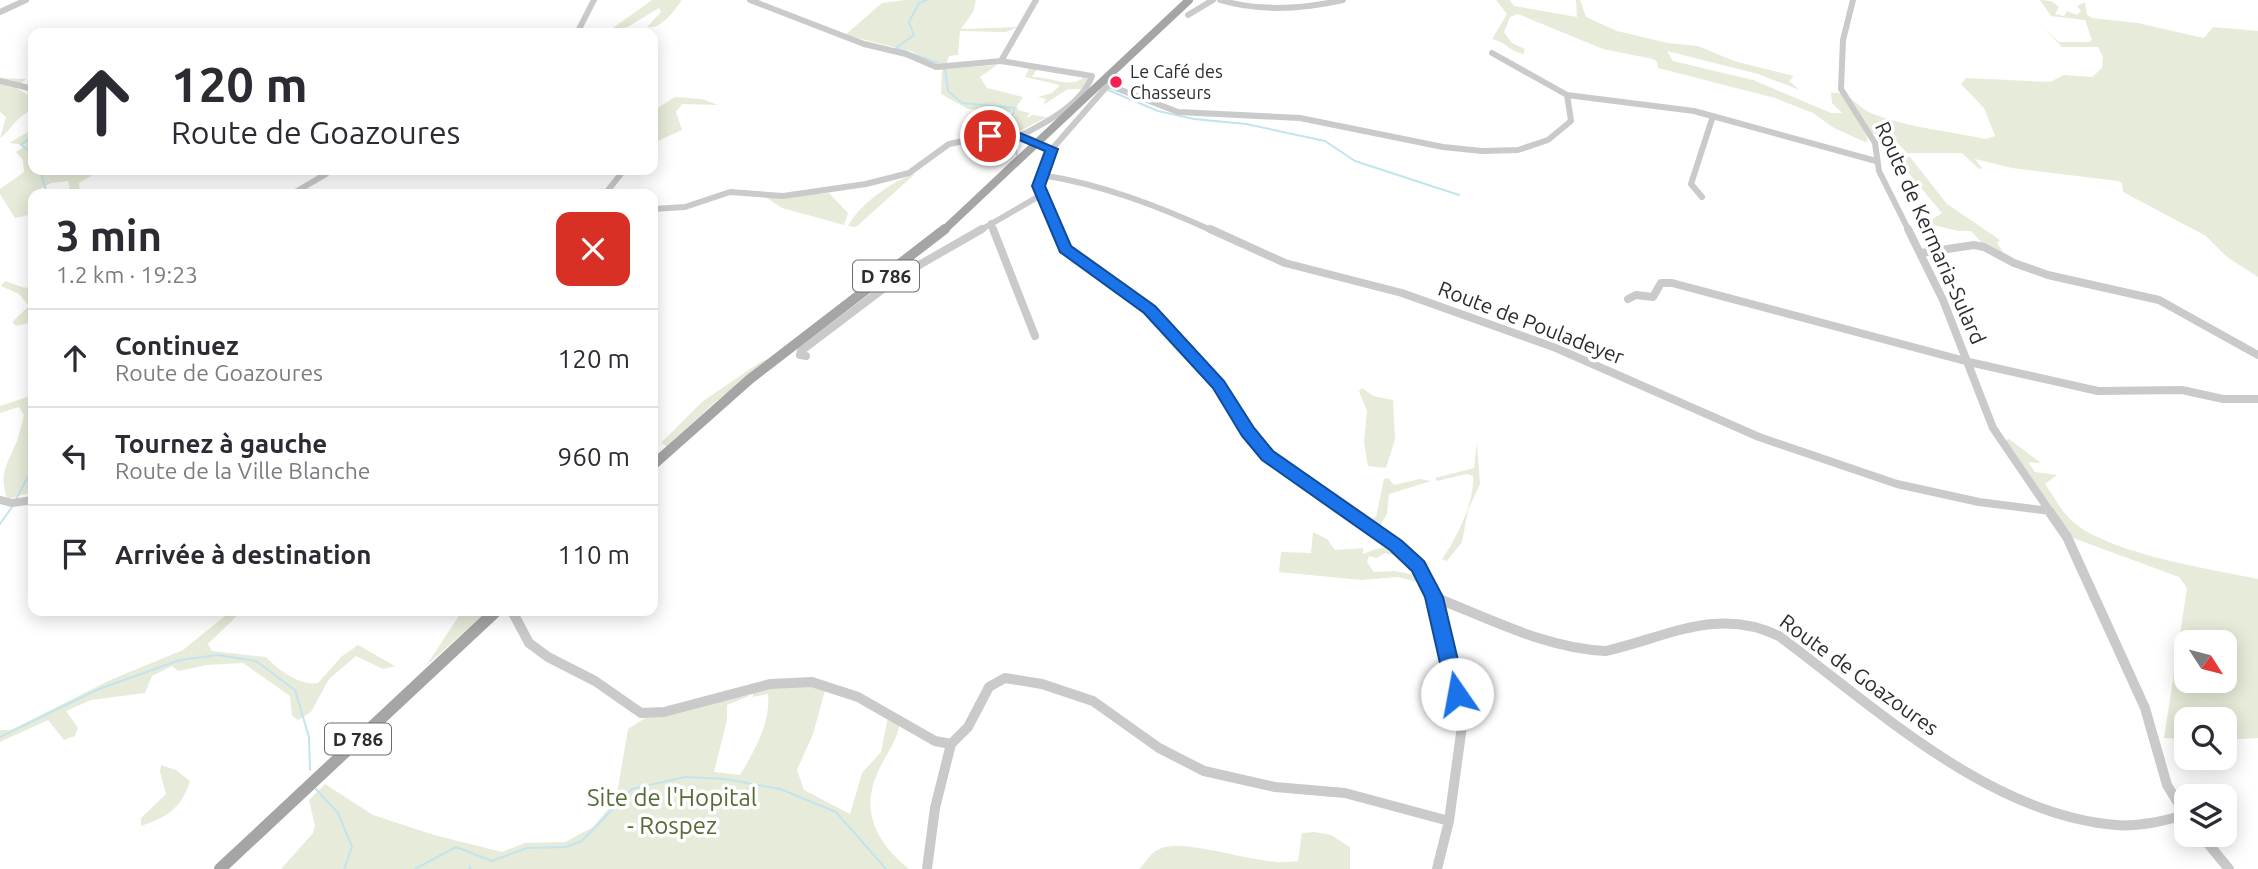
<!DOCTYPE html>
<html lang="fr">
<head>
<meta charset="utf-8">
<style>
  body { margin:0; font-family:Ubuntu,sans-serif; background:#f7f7f7; color:#2b2b33; height:100vh; display:flex; flex-direction:column; font-size:26px; white-space:nowrap }
  * { box-sizing:border-box; margin:0 }
  p { font-size:23px; color:#7c7c81 }
  .icon { flex:none; width:38px; height:38px; fill:none; stroke:currentColor; stroke-width:2; stroke-linecap:round; stroke-linejoin:round }
  .map { position:relative; flex:1; overflow:hidden }
  .panel { position:absolute; left:28px; top:189px; width:630px; height:427px; display:flex; flex-direction:column; background:#fff; border-radius:14px; box-shadow:0 4px 18px #0003 }
  .panel>* { flex:none }
  .guide { position:absolute; left:28px; top:28px; width:630px; height:147px; border-radius:14px; box-shadow:0 4px 18px #0003; background:#fff; color:#2b2b33; overflow:hidden }
  .needle { width:46px; rotate:126deg }
  .buttons { position:absolute; left:2174px; top:630px; display:grid; gap:14px }
  .buttons a { display:grid; place-items:center; width:63px; height:63px; border-radius:14px; background:#fff; box-shadow:0 4px 18px #0003; font-size:35px }
  .pin { position:absolute; display:grid; place-items:center; width:60px; height:60px; color:#fff; margin:-30px; border:4px solid #fff; border-radius:50%; box-shadow:0 2px 7px #0007 }
  .me { position:absolute; width:77px; margin:-38px; rotate:348deg; stroke-linejoin:round; filter:drop-shadow(0 0 5px #0008) }
  .turn { display:flex; align-items:center; gap:24px; height:147px; padding:0 28px; font-size:32px }
  .turn .icon { width:91px; height:91px; stroke-width:2.5 }
  .turn b { display:block; font-size:49px; line-height:60px }
  .round { display:grid; place-items:center; flex:none; width:74px; height:74px; border-radius:14px; background:#f7f7f7 }
  .overview { display:flex; align-items:center; justify-content:space-between; height:119px; padding:0 28px }
  h1 { font-size:42px; font-weight:700; line-height:52px }
  ul { padding:0; list-style:none }
  li { display:flex; align-items:center; gap:21px; height:98px; padding:0 28px; border-top:2px solid #e1e1e2 }
  li div { flex:1 }
  li b { display:block; font-size:26px }
  li em { font-style:normal }
  .map>svg:first-child { display:block }
  .green { fill:#e6ecd9; fill-rule:evenodd }
  .lines { fill:none; stroke-linecap:round; stroke-linejoin:round }
  .stream { stroke:#c3e4ee; stroke-width:2 }
  .minor-far2 { stroke:#cacaca; stroke-width:6 }
  .minor-far1 { stroke:#cacaca; stroke-width:8 }
  .minor { stroke:#cacaca; stroke-width:10 }
  .major-far2 { stroke:#a5a5a5; stroke-width:8 }
  .major-far1 { stroke:#a5a5a5; stroke-width:10 }
  .major { stroke:#a5a5a5; stroke-width:12 }
  .route { fill:#1a73e8; stroke:#114b97; stroke-width:2 }
  .poi-dot { fill:#f42050; stroke:#fff; stroke-width:2.5 }
  .labels { text-anchor:middle; stroke-width:7; stroke-linejoin:round; paint-order:stroke }
  .far-poi-label { font-size:18px; fill:#2d2d2d; stroke:#fff; text-anchor:start }
  .shield { fill:#fff; stroke:#6c6c6c; stroke-width:2 }
  .shield-label { font-size:19px; font-weight:bold; fill:#2d2d2d }
  .street-label { font-size:21px; fill:#2d2d2d; stroke:#fff }
  .near-park-label { font-size:24px; fill:#586c37; stroke:#fff }
</style>
</head>
<body>
<div class="map">
<svg width="2258" height="869" viewBox="0 0 2258 869">
  <rect width="100%" height="100%" fill="#fff"/>
  <path class="green" d="M652 0H682C674 11 661 30 647 27L661 12 659 8 624 29 613 28Z
    M906 0H976L973 12 961 29 1018 27 1006 32 960 31 958 55 949 56 946 65 927 61 914 52 845 35 882 3Z
    M1496 0H1510L1514 6 1577 17 1576 0H1580L1586 17 1617 31 1668 43 1698 46 1734 61 1794 76 1789 81 1800 90 1758 74 1667 51 1673 61 1753 80 1831 113H1842L1832 103 1831 93C1850 91 1857 108 1873 114 1910 128 1948 131 1986 139L1995 136 1984 108 1961 84 1966 78 2050 82 2064 75 2092 77 2102 68 2103 57 2098 47H2062L2044 28 2059 42H2089L2092 40 2085 20 2051 16 2040 0 2051 1 2059 7 2055 14 2064 16 2067 11 2077 15 2081 11 2077 6 2085 2 2087 15 2092 18 2138 23 2194 36 2204 38 2213 27 2258 31V277L2227 257 2206 236 2123 192 2122 183 2118 181 2012 168 1975 159 1982 168 1979 169 1962 153H1907C1896 141 1885 131 1866 134L1868 141 1865 142 1834 128 1813 113 1775 98 1658 68 1657 62 1653 59 1603 49 1518 14 1510 17 1504 32 1512 43 1525 49 1523 54C1509 51 1506 42 1492 39L1507 14Z
    M1007 64 1037 69 1032 77C1050 76 1070 90 1084 77L1089 80 1082 89H1068L1043 105 1046 99 1038 97 1052 93 1060 85 1025 77 1029 69Z
    M997 65 980 77 987 88 1023 97 1017 106 1018 110 1030 113 1026 118 1032 115 1047 117 1020 131 1011 130 1014 111 1008 112 1001 123 998 120 1006 114 1005 110 968 109 941 94 942 69Z
    M0 78 26 79 16 88 33 98V120L28 112C14 119 12 130 0 138L6 117 0 112Z
    M675 97 702 99 718 105 682 104 676 112 682 130 653 143V111Z
    M33 129V170H101L79 183 80 194H71L68 181 51 183 33 193V214L15 218 0 194V189L24 172 23 160 16 152 26 145 9 143Z
    M1900 155 1910 157 1947 204 2000 240 1997 243 2003 252 2019 262 1983 244 1971 231H1958L1926 223 1942 213 1906 170Z
    M915 174 856 227 848 226C858 206 893 180 915 174Z
    M829 193 848 213 844 225 782 208 767 198Z
    M5 281 25 288 33 285V322L16 326 12 322 29 306 19 294 1 286Z
    M770 359 713 404 667 446 661 443 703 401 762 361Z
    M1362 388 1373 396 1393 400 1395 439 1386 468 1368 466 1364 442 1367 411 1359 391Z
    M33 395V492L7 499C0 475 4 470 14 448 19 438 21 426 24 415L19 407 0 413V406Z
    M2009 439 2041 463 2028 462 2035 472 2057 475 2045 484C2053 495 2060 509 2070 519 2104 553 2210 569 2258 579V738L2224 740V719H2186V739L2164 738 2187 588 2179 577 2073 538 2005 440ZM2186 642H2224V681H2186Z
    M1477 443 1480 484 1468 510 1462 542 1447 561 1442 559C1457 538 1475 501 1473 476L1467 474 1437 481 1435 478 1474 468Z
    M1388 478 1394 485 1420 479 1431 481 1389 494 1387 514 1379 528 1366 521 1376 517 1384 479Z
    M1313 532 1327 539 1335 550 1363 548V554C1389 542 1409 545 1430 565L1428 566 1408 553 1403 558 1385 553 1377 558 1369 556 1367 562 1374 572 1394 571 1421 576 1425 584 1398 577 1361 580 1279 572 1281 552 1311 553Z
    M231 611H242L208 644 212 651 266 657C278 670 300 686 318 683L341 657 358 645 395 666 383 669 356 656 329 679 311 712 298 720 292 716 290 696 243 663 207 665 178 671 172 666 152 676 145 693 91 700 66 711 78 728 75 736 64 740 48 720 0 742V730H11L108 681 183 650Z
    M462 611H487L426 666Z
    M791 683 826 687 813 734 797 770 804 790 850 814 862 773 881 752 888 717 900 724C895 746 885 755 877 774 860 813 878 844 909 869H281L313 833 315 826 309 800 325 784 373 815 434 835 502 852 525 843 565 842 593 827 616 800 628 729 656 711 748 693 749 696 727 705V720L714 772 740 775C754 752 771 722 768 694L753 697V693Z
    M161 765 176 770 190 781C181 809 167 817 141 826V818L166 794 160 772Z
    M1314 832 1331 835 1350 847V869H1139C1145 864 1148 857 1154 852 1180 832 1258 869 1298 861L1302 833Z"/>
  <g class="lines">
    <path class="stream" d="M927 0 919 3 909 22 914 35 896 48 938 63
      M945 68 948 91 962 103 1015 108 1007 128
      M28 90 33 94
      M1108 90 1158 111 1194 119 1246 124 1325 141 1355 161 1459 195
      M1013 135 1017 155
      M21 145 33 135
      M23 146 33 154
      M40 170 47 194
      M16 499 33 467
      M0 524 12 507
      M0 737 99 689 180 660 218 655 256 661 295 690 309 737 310 770
      M316 789 338 813 352 847 344 869
      M470 866V869
      M415 869 456 847 492 861 527 848 566 847 582 841 632 789 685 777 725 779 780 789 836 812 886 869"/>
    <path class="minor-far2" d="M750 0 864 44 906 54 936 67 1001 61 1092 76C1082 104 1047 122 1022 135
      M1220 0C1260 12 1303 9 1343 0
      M1853 0 1843 40 1841 89 1875 143 1879 171 1909 231
      M0 12 26 0
      M1188 15 1213 0
      M577 33 594 0
      M1492 53 1567 95
      M1001 61 1036 0
      M0 81 33 89
      M1052 149 1108 85 1178 112 1300 118 1443 147 1482 151 1518 150 1548 140 1571 121 1567 95 1694 111 1876 161
      M306 170 326 174 331 170
      M1041 175C1101 184 1158 206 1213 231
      M292 194 326 174
      M605 194 624 170
      M1702 197 1691 184 1713 116
      M653 209 685 207 730 192 783 196 866 184 909 173 949 144 1002 133 1022 135 1052 149 1038 186 1057 231
      M991 223 994 231
      M979 231 1041 195"/>
    <path class="minor-far1" d="M993 229 1035 336
      M1056 229 1065 249 1149 310 1219 384 1248 432 1267 456 1353 516
      M1210 229 1285 263 1402 293 1556 348 1759 437 1897 484 1979 502 2050 511
      M1908 229 1943 300 1993 428 2053 516
      M1921 253 1974 245 1984 247 2014 263 2048 275 2159 300 2258 355
      M1628 299 1636 295 1653 297 1661 283H1672L1969 362 2098 391 2182 390 2223 399H2258
      M806 356 800 355 801 351 900 276 982 229
      M0 500 12 503 33 500"/>
    <path class="minor" d="M1350 514C1380 535 1409 553 1429 583L1462 726 1449 821 1437 869
      M2051 514 2067 537 2145 708 2167 785 2186 816
      M1434 597C1488 618 1547 649 1606 651 1667 637 1718 606 1779 636 1876 708 1990 815 2116 825 2139 827 2163 821 2185 815
      M512 611 529 643 548 657 595 681 641 713 664 712 770 684 812 682 858 697 935 741 951 744
      M2201 835 2229 869
      M927 869 935 808 951 744 968 727 989 687 1005 678 1042 684 1093 701 1159 748 1204 771 1275 787 1345 793 1449 821"/>
    <path class="major-far2" d="M943 231 1189 0"/>
    <path class="major-far1" d="M653 465 750 379 945 229"/>
    <path class="major" d="M220 869 496 611"/>
  </g>
  <path class="route" d="M1013 130 1058 149 1045 186 1071 246 1155 306 1224 381 1254 428 1273 451 1402 541 1424 561 1443 597 1466 694 1463 700H1450L1447 694 1425 597 1412 571 1390 550 1262 460 1242 436 1213 388 1144 313 1060 252 1032 186 1045 151 1012 137 990 140 983 136Z"/>
  <circle class="poi-dot" cx="1116" cy="82" r="7"/>
  <g class="labels">
    <g class="far-poi-label">
      <text x="1130" y="78">Le Café des<tspan x="1130" dy="21">Chasseurs</tspan></text>
    </g>
    <g class="shield">
      <rect x="853" y="260.5" width="66" height="31" rx="5"/>
      <rect x="325" y="723.5" width="66" height="31" rx="5"/>
    </g>
    <g class="shield-label">
      <text x="886" y="283">D 786</text>
      <text x="358" y="746">D 786</text>
    </g>
    <g class="street-label">
      <text transform="translate(1930 233) rotate(66)" y="7">Route de Kermaria-Sulard</text>
      <text transform="translate(1531 323) rotate(21)" y="7">Route de Pouladeyer</text>
      <text transform="translate(1859 675) rotate(36)" y="7">Route de Goazoures</text>
    </g>
    <g class="near-park-label">
      <text x="672" y="806">Site de l'Hopital<tspan x="672" dy="28">- Rospez</tspan></text>
    </g>
  </g>
</svg>
<div class="buttons">
<a><svg class="needle" viewBox="-14 -14 28 28"><path d="M0-13l5 13h-10z" fill="#e53935"/><path d="M0 13l5-13h-10z" fill="#7c7c81"/></svg></a>
<a><svg class="icon" aria-label="search" viewBox="0 0 24 24"><circle cx="10" cy="10" r="6"/><path d="M15 15l6 6"/></svg></a>
<a><svg class="icon" aria-label="layers" viewBox="0 0 24 24"><path d="M12 4l9 5-9 5-9-5zM3 14l9 5 9-5"/></svg></a>
</div>
<div class="pin" style="left:990px;top:136px;background:#d93025"><svg class="icon" aria-label="arrive" viewBox="0 0 24 24"><path d="M6 21V4h12l-3 4 3 4H6"/></svg></div>
<svg class="me" style="left:1457px;top:694px" viewBox="-20 -20 40 40"><circle r="19" fill="#fff"/><path d="M0-13L10 11 0 6-10 11z" fill="#1a73e8"/></svg>
<div class="guide">
<div class="turn"><svg class="icon" aria-label="ahead" viewBox="0 0 24 24"><path d="M12 20V5M6 11l6-6 6 6"/></svg><div><b>120 m</b>Route de Goazoures</div></div>
</div>
<section class="panel">
<div class="overview"><div><h1>3 min</h1><p>1.2 km · 19:23</p></div><a class="round" style="background:#d93025;color:#fff"><svg class="icon" aria-label="close" viewBox="0 0 24 24"><path d="M6 6l12 12M18 6L6 18"/></svg></a></div>
<ul>
<li><svg class="icon" aria-label="ahead" viewBox="0 0 24 24"><path d="M12 20V5M6 11l6-6 6 6"/></svg><div><b>Continuez</b><p>Route de Goazoures</p></div><em>120 m</em></li>
<li><svg class="icon" aria-label="left" viewBox="0 0 24 24"><path d="M17 20v-9H6M10 6l-5 5 5 5"/></svg><div><b>Tournez à gauche</b><p>Route de la Ville Blanche</p></div><em>960 m</em></li>
<li><svg class="icon" aria-label="arrive" viewBox="0 0 24 24"><path d="M6 21V4h12l-3 4 3 4H6"/></svg><div><b>Arrivée à destination</b></div><em>110 m</em></li>
</ul>
</section>
</div>
</body>
</html>
